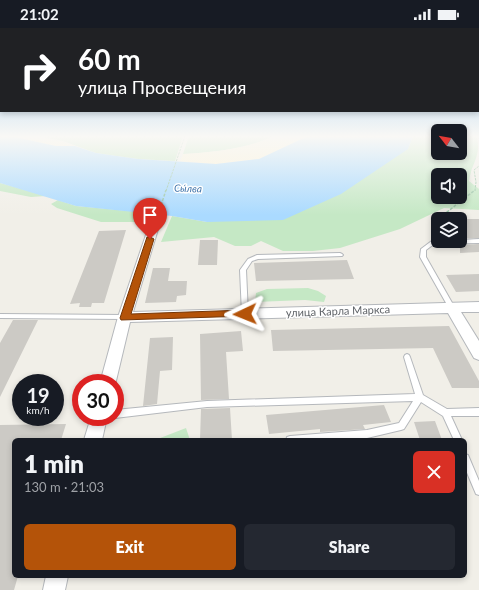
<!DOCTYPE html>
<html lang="en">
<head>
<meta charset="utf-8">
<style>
  body { margin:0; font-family:Lato,sans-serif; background:#242831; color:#f1f3f6; height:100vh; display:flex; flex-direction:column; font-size:15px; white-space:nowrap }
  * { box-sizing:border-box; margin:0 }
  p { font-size:13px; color:#9ea1a6 }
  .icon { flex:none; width:22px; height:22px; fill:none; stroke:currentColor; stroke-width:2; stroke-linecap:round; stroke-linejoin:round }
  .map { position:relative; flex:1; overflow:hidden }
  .drawer { position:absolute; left:12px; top:410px; width:455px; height:140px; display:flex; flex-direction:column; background:#171b24; border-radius:6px; box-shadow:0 2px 6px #0003 }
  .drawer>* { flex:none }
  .hud { position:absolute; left:0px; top:0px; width:479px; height:84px; box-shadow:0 2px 6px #0003; background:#202124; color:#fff; overflow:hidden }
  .needle { width:26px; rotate:301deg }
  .buttons { position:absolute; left:431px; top:96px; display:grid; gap:8px }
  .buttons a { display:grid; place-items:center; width:36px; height:36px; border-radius:6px; background:#171b24; box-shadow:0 2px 6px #0003; font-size:20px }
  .speed { position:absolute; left:12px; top:346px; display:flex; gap:8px; font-size:20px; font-weight:700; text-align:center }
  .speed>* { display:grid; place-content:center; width:52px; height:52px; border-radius:50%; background:#171b24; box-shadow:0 2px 6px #0003; line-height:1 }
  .speed small { font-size:10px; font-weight:400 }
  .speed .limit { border:6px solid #d22; background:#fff; color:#111 }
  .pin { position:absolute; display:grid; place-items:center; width:34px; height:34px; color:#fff; margin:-41px -17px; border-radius:50% 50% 50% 0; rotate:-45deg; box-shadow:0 0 4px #0007 }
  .pin .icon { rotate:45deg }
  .me { position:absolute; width:44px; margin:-22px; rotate:268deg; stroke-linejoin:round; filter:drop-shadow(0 0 3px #0008) }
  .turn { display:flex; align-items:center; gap:14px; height:84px; padding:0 12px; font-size:18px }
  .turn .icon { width:52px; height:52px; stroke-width:2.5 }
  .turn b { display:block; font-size:28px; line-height:34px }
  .round { display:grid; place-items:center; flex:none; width:42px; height:42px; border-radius:6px; background:#242831 }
  .headline { display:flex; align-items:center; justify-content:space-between; height:68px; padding:0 12px }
  h1 { font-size:24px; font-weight:800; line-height:30px }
  .cta { display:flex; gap:8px; margin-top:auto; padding:8px 12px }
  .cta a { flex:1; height:46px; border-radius:6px; background:#b45309; color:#fff; font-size:16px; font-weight:800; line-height:46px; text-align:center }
  .cta a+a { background:#242831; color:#f1f3f6 }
  .status { display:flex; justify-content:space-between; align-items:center; height:28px; padding:0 20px; background:#171b24; direction:ltr }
  .status svg { height:11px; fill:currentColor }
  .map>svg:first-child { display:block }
  .green { fill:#c5e8c5; fill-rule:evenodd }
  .sand { fill:#fbf3d9 }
  .water { fill:#aadaff }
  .building { fill:#cccac5 }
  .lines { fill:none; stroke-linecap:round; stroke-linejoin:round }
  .service-casing { stroke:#b5b8bc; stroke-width:2 }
  .minor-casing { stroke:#b5b8bc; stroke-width:2 }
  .path-far1 { stroke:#9cc7a9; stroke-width:1; stroke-dasharray:2.5 1; stroke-linecap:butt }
  .path { stroke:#9cc7a9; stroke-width:1.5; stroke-dasharray:3 1.5; stroke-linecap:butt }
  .service { fill:#fff; fill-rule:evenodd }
  .minor { fill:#fff; fill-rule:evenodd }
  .route { fill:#b45309; stroke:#753606 }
  .labels { text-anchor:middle; stroke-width:3; stroke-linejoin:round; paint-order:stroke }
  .far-water-label { font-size:10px; font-style:italic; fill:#4174aa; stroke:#fff }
  .street-label { font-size:11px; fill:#5f6368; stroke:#fff }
</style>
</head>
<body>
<div class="status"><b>21:02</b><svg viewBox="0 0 49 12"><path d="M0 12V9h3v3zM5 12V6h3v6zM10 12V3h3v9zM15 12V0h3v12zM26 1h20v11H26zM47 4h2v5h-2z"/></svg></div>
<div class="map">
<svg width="479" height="562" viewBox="0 0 479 562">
  <rect width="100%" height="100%" fill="#f1efe8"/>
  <path class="green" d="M37 108H183L175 133 138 131 96 125 63 113Z
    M189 108H274C246 121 214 124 183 126Z
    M413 108H438V125H460V108H477C479 121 478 127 473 138 471 142 470 148 469 153L479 161V182L444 180 400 201 340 220 313 223H283L261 213 251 218H235L214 209 161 214 172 188 207 194 408 121ZM438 147H460V169H438Z
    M0 155 41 166 46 168 31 169 0 163Z
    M58 172 76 178 150 185V191L147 194H101L57 180 51 176Z
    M308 260 318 263 326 268 324 274 305 272 255 274 256 265 267 261Z
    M186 400 190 412H155Z"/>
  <path class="sand" d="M10 108C33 108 54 110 75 118H56Z
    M274 108H308L259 131 216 136 180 133 183 126C214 124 246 121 274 108Z"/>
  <path class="water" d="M0 108H10L56 118H75L96 125 138 131 216 136 259 131 308 108H413L408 121 341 166 283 192 207 194 172 188 76 178 0 155Z"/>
  <path class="building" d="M460 191H479V210H460Z
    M126 202 104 275H92L91 279H79L80 275 70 276 99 203Z
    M200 212H218L217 237H198Z
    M479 216V224L460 225V217Z
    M347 232 354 251 256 253 254 235Z
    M153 240H170L168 253H187L186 267 177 268 176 274 145 275Z
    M479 246V263L456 264 446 247Z
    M13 292H38L0 369V315Z
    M449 298 479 353V360H452L433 320 273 323 271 302Z
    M241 303 243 323 226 324 229 371 201 372 200 306Z
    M173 309 172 342 160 343 157 376 143 378 150 310Z
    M384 377 391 394 363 397 365 401 320 404V401L269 406 266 387Z
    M230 380 232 412H200L201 381Z
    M435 393 442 412H420L414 394Z
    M66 396 61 412H14V548H18L14 562H0V397Z"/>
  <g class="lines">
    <defs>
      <path id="service" d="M479 211V215L434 216 426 222V229L455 280 454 282H450L420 229 421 221 433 212 460 213V212Z
        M340 225 342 226 343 227 342 228 258 231 252 233 246 242 248 286 247 288H243L242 286 240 242 248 231 257 227Z
        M0 286 124 287H126L127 289 126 291H124L0 290Z
        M407 326 409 327 410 329 423 367 447 381 479 380V388H451L462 412H454L443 388 421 374 404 401 401 402 367 410 340 412H286L287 409 290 408 367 402 399 395 413 373 207 379 115 390 113 389H115V382L207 373 415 366 404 329 405 327Z
        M465 426 468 427 479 453V467L476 466 465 440Z"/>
      <path id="minor" d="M154 195 159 198 133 284 479 274V284H461L479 313V332L474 330 448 285 130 294 115 357V355H100L118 289 149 198Z
        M91 389H107L102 412H84Z
        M46 548H68L65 562H43Z"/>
    </defs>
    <use href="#service" class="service-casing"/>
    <use href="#minor" class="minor-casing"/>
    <path class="path-far1" d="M166 163 185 108
      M475 163 476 154 474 142 479 138"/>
    <path class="path" d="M157 190 166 162
      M441 191 442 188 475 162
      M435 205 438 197"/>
    <use href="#service" class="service"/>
    <use href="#minor" class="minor"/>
  </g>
  <linearGradient id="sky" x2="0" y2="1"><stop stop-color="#8fc3f1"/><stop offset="0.58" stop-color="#f9f8f5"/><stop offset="1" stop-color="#f9f8f5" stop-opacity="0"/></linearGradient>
  <rect width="479" height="187" fill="url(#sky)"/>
  <path class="route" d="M147 209H150L154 211 131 286 245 282 250 286 248 288 121 292 120 290Z"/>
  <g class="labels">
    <g class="far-water-label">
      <text transform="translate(188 160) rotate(2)" y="4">Сы́лва</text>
    </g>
    <g class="street-label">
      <text transform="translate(338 283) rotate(-2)" y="4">улица Карла Маркса</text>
    </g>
  </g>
</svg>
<div class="buttons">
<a><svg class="needle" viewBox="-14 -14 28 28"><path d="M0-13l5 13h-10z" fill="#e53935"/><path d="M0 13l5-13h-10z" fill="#9ea1a6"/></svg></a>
<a><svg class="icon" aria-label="sound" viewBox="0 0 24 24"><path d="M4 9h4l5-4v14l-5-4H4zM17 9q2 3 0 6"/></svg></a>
<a><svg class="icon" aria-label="layers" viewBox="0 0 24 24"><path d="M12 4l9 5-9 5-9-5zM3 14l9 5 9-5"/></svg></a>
</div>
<div class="speed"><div>19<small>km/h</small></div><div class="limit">30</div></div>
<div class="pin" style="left:150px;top:211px;background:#d93025"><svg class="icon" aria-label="arrive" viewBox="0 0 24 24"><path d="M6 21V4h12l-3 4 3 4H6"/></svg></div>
<svg class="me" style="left:245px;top:286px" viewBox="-20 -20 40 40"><path d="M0-17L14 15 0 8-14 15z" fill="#b45309" stroke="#fff" stroke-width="4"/></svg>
<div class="hud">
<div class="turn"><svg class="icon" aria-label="right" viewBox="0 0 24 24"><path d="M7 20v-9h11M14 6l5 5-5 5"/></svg><div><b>60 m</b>улица Просвещения</div></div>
</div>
<section class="drawer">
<div class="headline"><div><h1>1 min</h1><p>130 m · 21:03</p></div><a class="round" style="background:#d93025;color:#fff"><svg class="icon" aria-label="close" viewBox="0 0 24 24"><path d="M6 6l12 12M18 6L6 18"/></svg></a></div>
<div class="cta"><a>Exit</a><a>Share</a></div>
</section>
</div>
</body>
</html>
